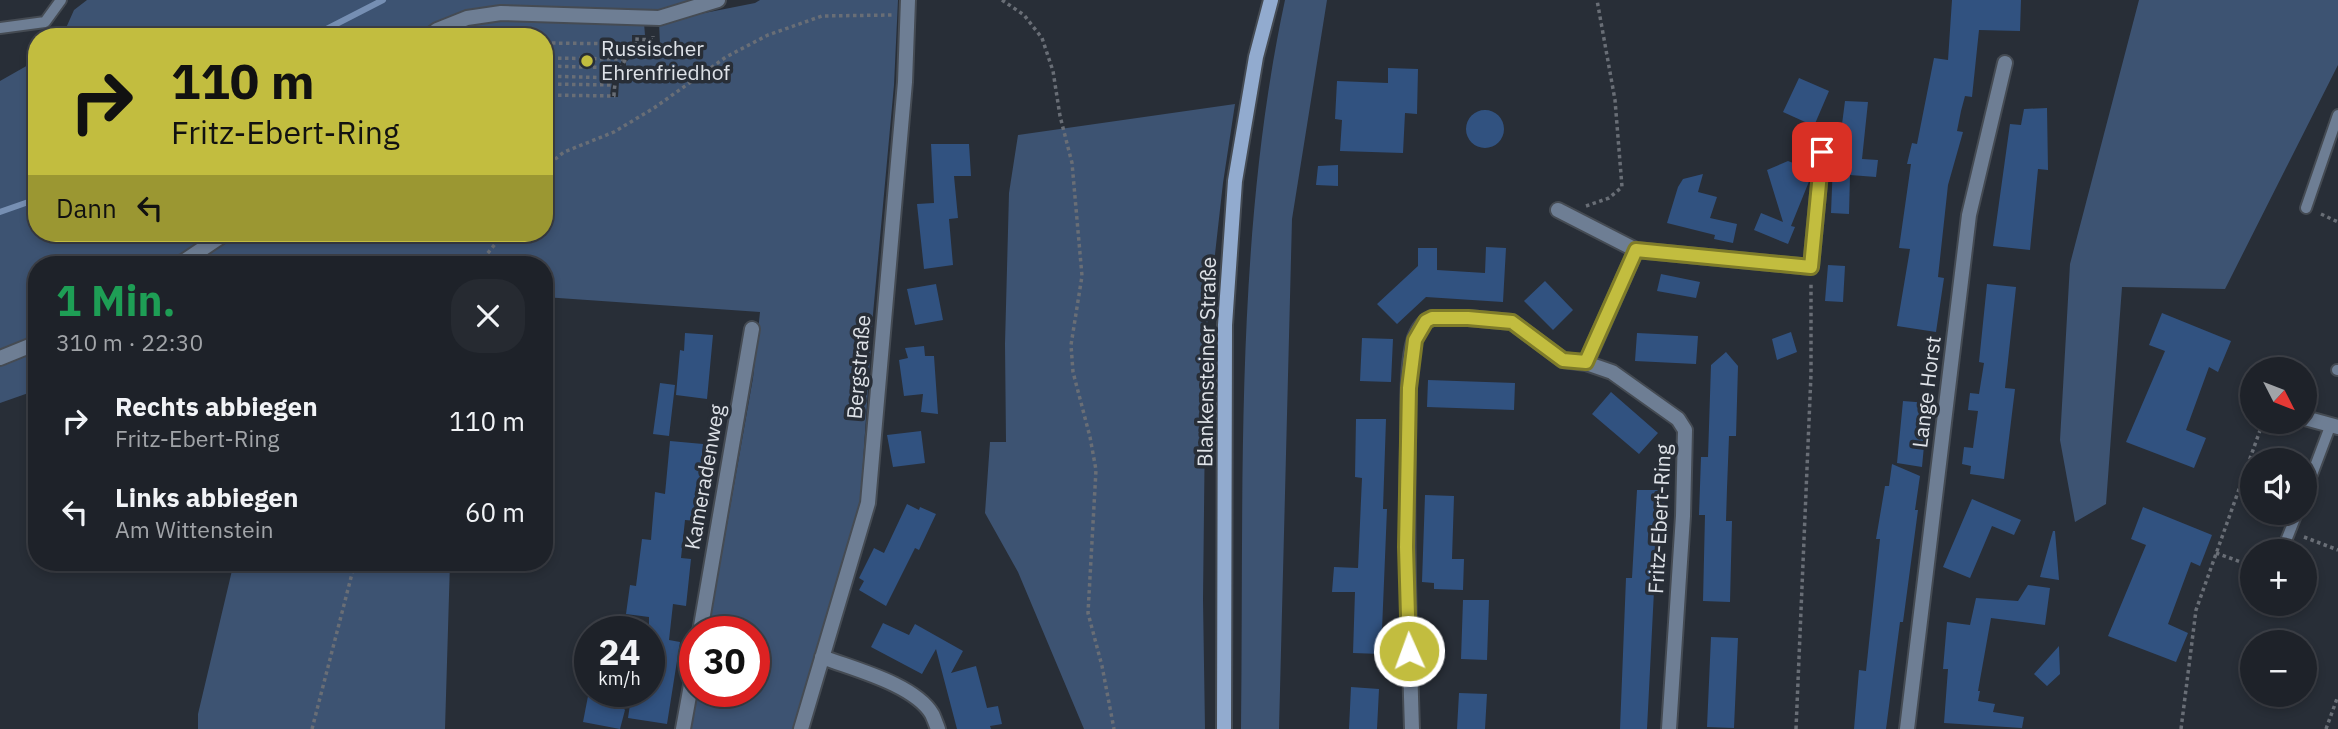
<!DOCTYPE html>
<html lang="de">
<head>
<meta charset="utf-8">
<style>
  body { margin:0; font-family:"IBM Plex Sans",sans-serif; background:#262a31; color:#f1f3f6; height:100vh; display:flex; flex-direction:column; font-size:26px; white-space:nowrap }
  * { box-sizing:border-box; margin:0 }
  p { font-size:23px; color:#a1a4a8 }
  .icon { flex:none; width:38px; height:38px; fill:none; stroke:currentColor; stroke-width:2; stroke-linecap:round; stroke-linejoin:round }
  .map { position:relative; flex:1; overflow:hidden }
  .details { position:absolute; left:28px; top:256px; width:525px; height:315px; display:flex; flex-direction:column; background:#1e2229; border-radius:28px; box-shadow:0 4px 10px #0003,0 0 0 2px #3c3f46 }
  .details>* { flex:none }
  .top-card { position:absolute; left:28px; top:28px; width:525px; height:214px; border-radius:28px; box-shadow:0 4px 10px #0003,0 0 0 2px #3c3f46; background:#c2bd3f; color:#111; overflow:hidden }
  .needle { width:46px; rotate:132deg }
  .controls { position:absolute; left:2240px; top:357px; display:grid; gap:14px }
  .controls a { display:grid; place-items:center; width:77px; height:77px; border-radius:50%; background:#1e2229; box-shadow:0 4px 10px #0003,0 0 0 2px #3c3f46; font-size:35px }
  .speed { position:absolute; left:574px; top:616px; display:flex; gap:14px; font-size:35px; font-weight:700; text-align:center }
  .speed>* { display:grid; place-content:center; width:91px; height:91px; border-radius:50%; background:#1e2229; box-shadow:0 4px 10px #0003,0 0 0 2px #3c3f46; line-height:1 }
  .speed small { font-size:18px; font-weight:400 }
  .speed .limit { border:10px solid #d22; background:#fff; color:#111 }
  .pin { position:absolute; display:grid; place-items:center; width:60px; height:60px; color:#fff; margin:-30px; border-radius:14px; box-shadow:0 4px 10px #0006 }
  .me { position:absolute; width:77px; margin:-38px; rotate:358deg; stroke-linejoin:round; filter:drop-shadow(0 0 5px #0008) }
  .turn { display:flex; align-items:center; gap:24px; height:147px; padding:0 28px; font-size:32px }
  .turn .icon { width:91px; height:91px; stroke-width:2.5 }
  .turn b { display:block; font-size:49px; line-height:60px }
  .then { display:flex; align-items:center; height:66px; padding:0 28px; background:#0003; gap:14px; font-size:26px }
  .round { display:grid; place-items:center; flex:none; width:74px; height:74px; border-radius:28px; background:#262a31 }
  .headline { display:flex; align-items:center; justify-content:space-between; height:119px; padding:0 28px }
  h1 { font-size:42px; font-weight:700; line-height:52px; color:#1e9e55 }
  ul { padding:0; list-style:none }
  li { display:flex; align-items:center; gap:21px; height:91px; padding:0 28px }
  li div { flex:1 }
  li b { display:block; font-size:26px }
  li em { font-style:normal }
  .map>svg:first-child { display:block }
  .green { fill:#3d5372 }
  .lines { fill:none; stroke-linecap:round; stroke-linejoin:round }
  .stream { stroke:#768fb3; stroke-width:6 }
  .building { fill:#315280 }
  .service-casing { stroke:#454b53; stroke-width:14 }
  .minor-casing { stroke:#454b53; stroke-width:18 }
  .secondary-casing { stroke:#454b53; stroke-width:18 }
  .path { stroke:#696e76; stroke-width:3.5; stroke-dasharray:3.5 3.5; stroke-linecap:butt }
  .service { stroke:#6e7e94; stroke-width:10 }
  .minor { stroke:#6e7e94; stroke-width:14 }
  .secondary { stroke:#92abcf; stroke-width:14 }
  .route-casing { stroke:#7e7b29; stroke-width:18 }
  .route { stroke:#c2bd3f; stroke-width:12 }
  .poi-dot { fill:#c2bd3f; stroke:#282e37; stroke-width:2.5 }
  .labels { text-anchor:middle; stroke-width:7; stroke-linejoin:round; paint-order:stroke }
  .poi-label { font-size:21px; fill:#dee2e8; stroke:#282e37; text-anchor:start }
  .street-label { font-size:21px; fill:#dee2e8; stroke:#282e37 }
</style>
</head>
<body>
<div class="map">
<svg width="2338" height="729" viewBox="0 0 2338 729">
  <rect width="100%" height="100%" fill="#282e37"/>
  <path class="green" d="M87 0H702L659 10 493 7 462 12 433 25 415 37H62L74 10Z
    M760 0H898L894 85 873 314 860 507 796 729H690L697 691H754V632H708L753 378 760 312 544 297V264H192L236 233H544V37H434L465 25 502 18 644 23 645 35H632V48C619 62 611 77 610 97H618L619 81 626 71V62L638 51 639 45H660L659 22 755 3Z
    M1285 0H1327L1292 219 1279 729H1241C1244 487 1234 238 1285 0Z
    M2139 0H2338V65L2225 289 2122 287 2106 504 2075 522 2060 440 2070 264Z
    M37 60V233H220L172 264H37V390L0 403V81Z
    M1235 104 1223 183 1206 334 1203 600 1205 729H1084L1018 572 985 513 990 442H1006L1005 344 1009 193 1018 135Z
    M234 562H450L445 729H198V714Z"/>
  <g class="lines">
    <path class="stream" d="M311 37 383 0
      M0 212 37 199"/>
  </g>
  <path class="building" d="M1952 0H2021L2020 31 1979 30 1972 97 1965 96 1961 111 1957 131 1963 132 1948 185 1938 277 1944 278 1936 332 1897 326 1910 249 1899 248 1911 164H1907L1912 143 1917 144 1934 58 1948 60Z
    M1388 68 1418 69 1417 114 1405 113 1403 153 1340 151 1342 120 1335 119 1337 81 1388 83Z
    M1799 78 1829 91 1814 126 1783 112Z
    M1845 101 1868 102 1862 159 1878 160 1876 177 1850 175 1849 214 1831 213 1833 163H1837Z
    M2047 108 2048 170 2038 169 2030 250 1993 246 2010 124 2021 125 2024 109Z
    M1466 129a19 19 0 1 1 38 0a19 19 0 1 1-38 0Z
    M931 144H969L971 176H954L958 218 949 219 953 265 924 269 917 204 934 203Z
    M1788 161 1811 170 1810 179 1791 226 1795 227 1788 244 1754 230 1761 213 1783 222 1767 170Z
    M1338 165V186L1316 185 1318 166Z
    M1703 174 1698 192 1717 197 1710 218 1737 224 1733 243 1714 239 1715 235 1667 223 1678 187 1683 179Z
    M1486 247 1506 248 1503 302 1426 297 1397 324 1377 304 1418 266V248H1437V270L1485 273Z
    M1828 265 1845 266 1843 302 1825 301Z
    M1661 274 1700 282 1696 298 1657 291Z
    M1545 281 1573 310 1553 330 1524 301Z
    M936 284 943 320 915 325 907 289Z
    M1987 284 2016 287 2005 388 2015 389 2004 479 1970 474 1971 466 1962 464 1964 447 1973 448 1978 411 1968 410 1970 393 1979 394 1984 363 1979 362Z
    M2162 313 2231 341 2218 372 2209 367 2186 430 2206 438 2194 468 2126 442 2165 351 2149 345Z
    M1791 332 1797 352 1777 360 1772 339Z
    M685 333 713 335 707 399 676 395 680 350 684 351Z
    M1637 333 1698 336 1696 364 1635 361Z
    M1362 338 1393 339 1391 382 1360 381Z
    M924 346 925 356H934L938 414 921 412 923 394 904 396 899 360 908 358 905 348Z
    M1726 352 1738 366 1736 436H1729L1727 488 1726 521H1732L1730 602 1703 601 1705 515H1699L1701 457H1708L1711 365Z
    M1428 380 1515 383 1514 410 1427 407Z
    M660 383 675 385 669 436 653 434Z
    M1611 392 1658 433 1639 454 1592 414Z
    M1903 401 1928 403 1922 467 1897 463Z
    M1356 419H1386L1383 509H1387L1381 654 1353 653 1355 592H1332L1334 567 1358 568 1362 478 1355 477Z
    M921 431 925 463 893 467 887 435Z
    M670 441 703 444 696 521 685 520 681 558 691 559 686 606 673 604 669 640 680 642 667 724 628 718 632 691H649V617L626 614 630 585 636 586 642 539 651 540 655 492 665 494Z
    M1892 464 1920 476 1915 510H1918L1903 622H1900L1886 729H1854L1859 670 1866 671 1880 539H1876L1885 486H1889Z
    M1637 490H1665L1662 551H1656L1647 729H1620L1626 578H1632Z
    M1425 495 1454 496 1452 559H1464L1463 590 1434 589V583L1422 582Z
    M1972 499 2021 520 2014 535 1992 526 1970 578 1943 567Z
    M907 504 919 510 920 507 936 514 919 550 915 548 886 606 859 590 864 581 859 578 874 548 884 553Z
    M2143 507 2212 535 2200 566 2191 562 2168 624 2188 633 2176 662 2108 636 2146 545 2131 539Z
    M2053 531H2055L2059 580 2040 577Z
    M2028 585 2050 588 2045 625 1991 618 1978 691H1980L1978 701 1995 704 1993 712 2024 717 2022 728 1944 723 1948 669H1943L1947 622 1970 625 1976 598 2018 601Z
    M1463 600H1489L1487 660 1461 659Z
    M883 623 909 635 915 624 963 651 951 673 976 666 987 708 998 706 1002 724 990 726 991 729H957L936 649 922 674 871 647Z
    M1711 637 1738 638 1734 728 1707 727Z
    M2059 646 2060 674 2047 686 2034 674Z
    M1351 687 1379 689 1377 729H1349Z
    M589 691H610L625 710 620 729 583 722Z
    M1459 693 1487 694 1485 729H1457Z"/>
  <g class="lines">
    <defs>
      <path id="service" d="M0 28 45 22 61 0
        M2306 208 2338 115
        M2337 370H2338
        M2305 493 2331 424
        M2282 551 2297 513"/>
      <path id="minor" d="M428 37 437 30 467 18 501 13 659 18 718 0
        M1558 210 1636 250 1811 267 1822 152
        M180 264 226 233
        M0 358 37 343
        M1586 363 1636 250
        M2305 418 2338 427
        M700 632 752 329
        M822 657C853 669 914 684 932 714 934 718 936 724 938 729
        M683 729 695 663
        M801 729 868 503 905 82 908 0
        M1412 729C1409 634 1406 540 1408 445 1409 415 1406 367 1415 338 1418 330 1423 322 1432 318H1468L1512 322 1563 360 1586 363 1612 372 1678 419 1685 430 1683 516 1669 729
        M1907 729 1969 215 2005 63"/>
      <path id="secondary" d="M1224 729 1225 325 1235 181 1256 57 1271 0"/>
    </defs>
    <use href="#service" class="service-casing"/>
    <use href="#minor" class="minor-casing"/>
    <use href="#secondary" class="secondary-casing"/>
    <path class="path" d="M1002 0 1024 15 1042 38 1053 71 1060 116 1072 163 1082 276 1071 345 1073 372 1090 437 1096 470 1088 613 1102 666 1114 729
      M545 43 635 44
      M544 58 625 59
      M544 66 623 68
      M544 76 616 78
      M544 84 614 85
      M544 95 614 96C614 77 622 62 635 48V39L653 40V36
      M544 168 564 152 614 132 654 108 726 57 768 35 822 16 892 15
      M1586 206 1609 198 1622 187 1615 100 1597 0
      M2321 214 2338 222
      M479 264 504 233
      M2304 537 2338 550
      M2216 553 2252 566
      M312 729 355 562
      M1796 729 1811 374V283
      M2181 729 2196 610 2263 422
      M2326 729 2338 696"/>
    <use href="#service" class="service"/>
    <use href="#minor" class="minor"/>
    <use href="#secondary" class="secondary"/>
  </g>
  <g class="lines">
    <defs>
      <path id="route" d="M1409 651 1406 547 1409 388 1415 340 1426 321 1432 318H1468L1512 322 1563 360 1586 362 1636 250 1811 267 1822 152"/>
    </defs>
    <use href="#route" class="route-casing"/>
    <use href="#route" class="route"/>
  </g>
  <circle class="poi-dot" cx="587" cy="61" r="7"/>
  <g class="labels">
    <g class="poi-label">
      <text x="601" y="56">Russischer<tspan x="601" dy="24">Ehrenfriedhof</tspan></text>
    </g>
    <g class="street-label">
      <text transform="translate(1207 362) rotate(-89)" y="7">Blankensteiner Straße</text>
      <text transform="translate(859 367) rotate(-85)" y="7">Bergstraße</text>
      <text transform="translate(1927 392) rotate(-83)" y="7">Lange Horst</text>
      <text transform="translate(705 477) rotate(-80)" y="7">Kameradenweg</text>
      <text transform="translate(1660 519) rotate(-87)" y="7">Fritz-Ebert-Ring</text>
    </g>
  </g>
</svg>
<div class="controls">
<a><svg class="needle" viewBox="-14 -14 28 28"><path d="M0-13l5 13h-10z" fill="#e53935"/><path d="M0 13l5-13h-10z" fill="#a1a4a8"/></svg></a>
<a><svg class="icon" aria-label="sound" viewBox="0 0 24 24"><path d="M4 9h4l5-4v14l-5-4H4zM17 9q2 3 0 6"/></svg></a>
<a>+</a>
<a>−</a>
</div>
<div class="speed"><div>24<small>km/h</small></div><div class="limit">30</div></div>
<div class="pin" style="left:1822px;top:152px;background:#d93025"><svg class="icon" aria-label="arrive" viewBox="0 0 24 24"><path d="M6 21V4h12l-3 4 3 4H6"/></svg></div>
<svg class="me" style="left:1409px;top:651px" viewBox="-20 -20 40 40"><circle r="17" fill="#c2bd3f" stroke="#fff" stroke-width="3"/><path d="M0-11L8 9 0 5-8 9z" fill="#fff"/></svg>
<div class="top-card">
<div class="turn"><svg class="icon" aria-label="right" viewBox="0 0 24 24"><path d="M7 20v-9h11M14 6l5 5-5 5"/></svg><div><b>110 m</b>Fritz-Ebert-Ring</div></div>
<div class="then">Dann<svg class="icon" aria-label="left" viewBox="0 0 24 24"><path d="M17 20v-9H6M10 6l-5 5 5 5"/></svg></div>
</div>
<section class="details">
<div class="headline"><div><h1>1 Min.</h1><p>310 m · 22:30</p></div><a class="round"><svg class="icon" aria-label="close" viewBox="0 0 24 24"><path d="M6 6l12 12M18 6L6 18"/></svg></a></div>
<ul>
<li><svg class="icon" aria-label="right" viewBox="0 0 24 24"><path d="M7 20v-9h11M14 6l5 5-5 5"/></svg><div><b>Rechts abbiegen</b><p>Fritz-Ebert-Ring</p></div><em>110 m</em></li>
<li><svg class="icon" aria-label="left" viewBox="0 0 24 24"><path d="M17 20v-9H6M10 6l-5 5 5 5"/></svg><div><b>Links abbiegen</b><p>Am Wittenstein</p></div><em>60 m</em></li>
</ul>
</section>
</div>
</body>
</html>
